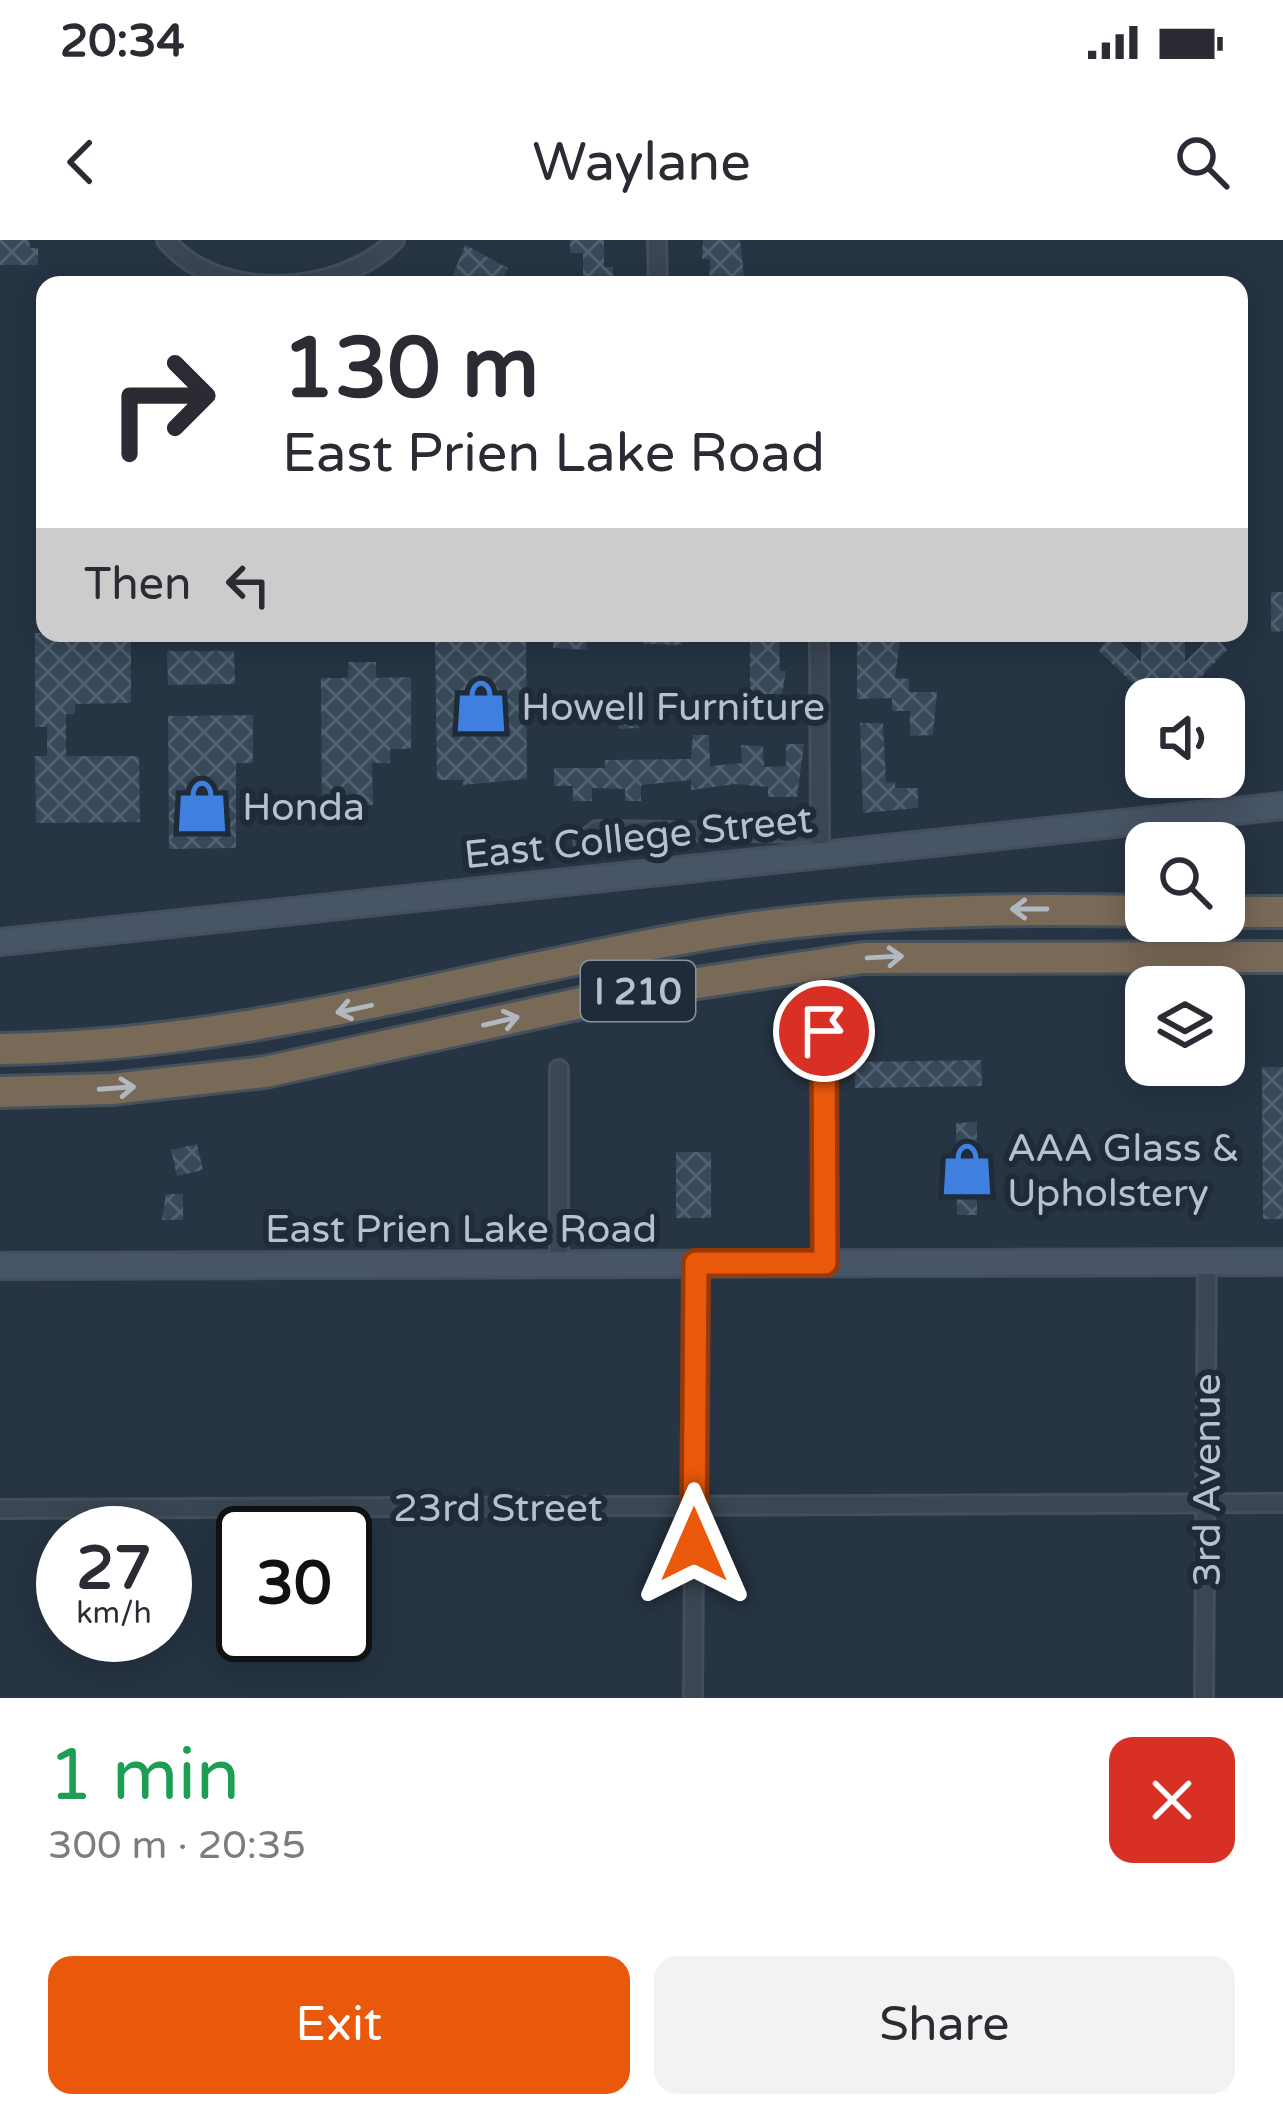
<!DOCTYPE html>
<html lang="en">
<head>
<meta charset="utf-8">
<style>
  body { margin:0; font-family:"Varela Round",sans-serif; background:#f2f2f3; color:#2b2b33; height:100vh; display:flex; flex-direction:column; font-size:45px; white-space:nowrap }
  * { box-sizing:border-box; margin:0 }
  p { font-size:39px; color:#7c7c81 }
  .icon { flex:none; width:66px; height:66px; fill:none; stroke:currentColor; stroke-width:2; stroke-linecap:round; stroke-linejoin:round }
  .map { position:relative; height:1458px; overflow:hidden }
  .drawer { display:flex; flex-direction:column; background:#fff; flex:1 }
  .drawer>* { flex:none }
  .guide { position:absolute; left:36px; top:36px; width:1212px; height:366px; border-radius:24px; box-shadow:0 6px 30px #0003; background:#fff; color:#2b2b33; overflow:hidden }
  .controls { position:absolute; left:1125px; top:438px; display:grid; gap:24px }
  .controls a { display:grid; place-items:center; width:120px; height:120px; border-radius:24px; background:#fff; box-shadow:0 6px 30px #0003; font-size:60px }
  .speed { position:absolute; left:36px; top:1266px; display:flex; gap:24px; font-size:60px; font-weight:700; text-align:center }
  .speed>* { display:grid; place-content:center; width:156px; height:156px; border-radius:50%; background:#fff; box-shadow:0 6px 30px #0003; line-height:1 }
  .speed small { font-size:30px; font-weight:400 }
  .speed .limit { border:6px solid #111; border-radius:18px; background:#fff; color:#111 }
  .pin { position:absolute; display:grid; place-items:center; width:102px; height:102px; color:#fff; margin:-51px; border:6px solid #fff; border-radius:50%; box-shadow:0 3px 12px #0007 }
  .me { position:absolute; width:132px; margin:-66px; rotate:0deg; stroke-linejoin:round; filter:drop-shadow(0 0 9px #0008) }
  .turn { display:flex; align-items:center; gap:42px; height:252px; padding:0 48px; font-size:54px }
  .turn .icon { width:156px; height:156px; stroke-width:2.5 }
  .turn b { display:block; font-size:84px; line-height:102px }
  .then { display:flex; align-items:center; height:114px; padding:0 48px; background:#0003; gap:24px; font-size:45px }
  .round { display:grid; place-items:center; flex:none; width:126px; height:126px; border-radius:24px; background:#f2f2f3 }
  .headline { display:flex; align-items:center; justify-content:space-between; height:204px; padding:0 48px }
  h1 { font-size:72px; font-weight:600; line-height:90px; color:#1e9e55 }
  .primary-button { display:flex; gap:24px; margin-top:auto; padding:24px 48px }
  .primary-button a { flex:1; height:138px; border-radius:24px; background:#ea580c; color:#fff; font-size:48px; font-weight:600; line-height:138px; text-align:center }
  .primary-button a+a { background:#f2f2f3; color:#2b2b33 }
  .status { display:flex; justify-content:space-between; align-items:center; height:84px; padding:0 60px; background:#fff; direction:ltr }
  .status svg { height:33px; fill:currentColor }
  header { display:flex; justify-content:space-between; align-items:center; height:156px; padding:0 48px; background:#fff; font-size:54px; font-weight:600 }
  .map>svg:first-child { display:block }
  .building { fill:url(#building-cross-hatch) }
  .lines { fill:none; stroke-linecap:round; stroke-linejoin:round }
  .street-casing { stroke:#444f5c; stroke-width:22 }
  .secondary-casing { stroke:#444f5c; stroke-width:30 }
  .highway-casing { stroke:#45515d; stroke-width:36 }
  .street { stroke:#3a4653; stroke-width:16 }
  .secondary { stroke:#485566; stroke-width:24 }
  .highway { stroke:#796957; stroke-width:30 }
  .oneway { stroke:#b1b8c1 }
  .route-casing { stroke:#983908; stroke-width:30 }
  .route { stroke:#ea580c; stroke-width:21 }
  .labels { text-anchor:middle; stroke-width:12; stroke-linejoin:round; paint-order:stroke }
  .shield { fill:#1f2b38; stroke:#8994a0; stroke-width:3 }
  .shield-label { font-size:36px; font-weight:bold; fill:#b7c1cd }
  .poi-label { font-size:39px; fill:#b7c1cd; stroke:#1f2b38; text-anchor:start }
  .street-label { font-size:39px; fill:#b7c1cd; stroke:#1f2b38 }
</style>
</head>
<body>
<div class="status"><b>20:34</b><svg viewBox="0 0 49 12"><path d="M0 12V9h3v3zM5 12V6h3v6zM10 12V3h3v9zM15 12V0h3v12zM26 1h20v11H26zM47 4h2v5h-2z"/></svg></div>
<header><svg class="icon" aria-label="back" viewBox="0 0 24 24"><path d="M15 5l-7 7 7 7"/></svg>Waylane<svg class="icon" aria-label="search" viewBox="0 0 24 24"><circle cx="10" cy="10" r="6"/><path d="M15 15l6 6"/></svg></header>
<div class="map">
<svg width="1283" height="1458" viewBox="0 0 1283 1458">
  <defs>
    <pattern id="building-cross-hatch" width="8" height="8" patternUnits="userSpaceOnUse" patternTransform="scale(3)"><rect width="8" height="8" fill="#374859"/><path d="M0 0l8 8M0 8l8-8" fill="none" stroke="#526170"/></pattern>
  </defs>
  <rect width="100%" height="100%" fill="#263443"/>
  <path class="building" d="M0 0H29L30 8H38V25H0Z
    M570 0H604V27H613V45H583V13H570Z
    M703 0H740L745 45H709L710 19H702Z
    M465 5 508 28 499 45H449Z
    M1271 352H1283V391L1271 392Z
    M35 393H131V463L75 464V474H66V516H139L140 582 36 583 35 516H47V487H35Z
    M435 393H526L527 539 463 545V540H437Z
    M553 393H586L587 410 553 408Z
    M644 393H683L682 405 644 404Z
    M750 393H779L780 431H786L782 454H750Z
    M857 393H901L895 438 909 439V452H937L933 495 910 496V471H892V458L857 459Z
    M1111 393 1141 422V393H1185V422L1214 393 1227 410 1199 439 1219 459H1139V449L1099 411Z
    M167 411H234L235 444 168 445Z
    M348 422H376V438L411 437V509H390V523H372L373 565H322L321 438H348Z
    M638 462 639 488 619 489 618 463Z
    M253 475V523H236V608L169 609 168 476Z
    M860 483H883L886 542H895V548H918V568L863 573Z
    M693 495H709L710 526 742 523 741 505 763 506 764 527 786 526V504H804L797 557H768V547L736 544 691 550V540L641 545V561H625V549L592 548V561H573V546H554V528H605V520L691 519Z
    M981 820 982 846 855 848 854 822Z
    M1262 827H1283V979H1263Z
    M977 882V975H957L956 883Z
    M197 904 203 930 177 936 171 910Z
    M676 912H711V978H676Z
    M166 954H183V980H162Z"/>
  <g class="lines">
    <defs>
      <path id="street" d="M166 0C216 63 342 56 395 0
        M657 0 658 45
        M819 393 820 601
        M583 601 597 590 820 593
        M824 791 825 1023
        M559 829V1024
        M0 1269 1283 1263
        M693 1458 696 1023
        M1204 1458 1207 1023"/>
      <path id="secondary" d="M0 702 1283 566
        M0 1026 1283 1022"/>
      <path id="highway" d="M1224 672H1283
        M0 809C237 807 460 738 692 697 842 670 993 668 1146 671
        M0 852 112 849 265 832 618 755 863 718 1283 717"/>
    </defs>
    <use href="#street" class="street-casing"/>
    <use href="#secondary" class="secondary-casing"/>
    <use href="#highway" class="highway-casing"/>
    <use href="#street" class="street"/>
    <use href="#secondary" class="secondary"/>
    <use href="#highway" class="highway"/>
  </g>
  <defs><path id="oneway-shaft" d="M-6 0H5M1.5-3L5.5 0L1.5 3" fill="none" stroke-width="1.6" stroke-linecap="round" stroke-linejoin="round" transform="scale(3)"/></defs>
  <g class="oneway">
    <use href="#oneway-shaft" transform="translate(1029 669) rotate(180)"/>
    <use href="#oneway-shaft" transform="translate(885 717) rotate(-3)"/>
    <use href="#oneway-shaft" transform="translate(354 769) rotate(168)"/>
    <use href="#oneway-shaft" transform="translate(501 781) rotate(-13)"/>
    <use href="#oneway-shaft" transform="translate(117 848) rotate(-4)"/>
  </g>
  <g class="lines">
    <defs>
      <path id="route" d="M694 1305 696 1023H825L824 791"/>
    </defs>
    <use href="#route" class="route-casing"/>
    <use href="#route" class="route"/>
  </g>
  <defs>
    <symbol id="shop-bare" viewBox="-9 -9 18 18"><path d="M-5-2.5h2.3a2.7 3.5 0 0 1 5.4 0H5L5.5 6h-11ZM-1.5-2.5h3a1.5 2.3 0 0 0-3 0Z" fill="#3f7fe0" stroke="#1f2b38" stroke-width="2.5" paint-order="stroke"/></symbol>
  </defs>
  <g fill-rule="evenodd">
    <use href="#shop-bare" x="443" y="428" width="76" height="76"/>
    <use href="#shop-bare" x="164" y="528" width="76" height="76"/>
    <use href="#shop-bare" x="929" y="891" width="76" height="76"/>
  </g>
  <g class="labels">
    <rect class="shield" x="581" y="721" width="114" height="60" rx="9"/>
    <g class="shield-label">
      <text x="638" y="764">I 210</text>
    </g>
    <g class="poi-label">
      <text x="521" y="480">Howell Furniture</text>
      <text x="242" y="580">Honda</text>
      <text x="1007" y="921">AAA Glass &amp;<tspan x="1007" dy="45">Upholstery</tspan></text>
    </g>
    <g class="street-label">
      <text transform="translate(638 596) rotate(-6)" y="14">East College Street</text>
      <text x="461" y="1002">East Prien Lake Road</text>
      <text transform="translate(1206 1240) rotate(-90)" y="14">3rd Avenue</text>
      <text x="498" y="1281">23rd Street</text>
    </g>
  </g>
</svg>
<div class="controls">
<a><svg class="icon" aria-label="sound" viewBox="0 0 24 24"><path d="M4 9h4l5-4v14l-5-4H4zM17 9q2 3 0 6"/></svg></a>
<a><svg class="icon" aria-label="search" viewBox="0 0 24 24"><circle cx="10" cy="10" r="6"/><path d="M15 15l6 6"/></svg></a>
<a><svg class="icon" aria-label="layers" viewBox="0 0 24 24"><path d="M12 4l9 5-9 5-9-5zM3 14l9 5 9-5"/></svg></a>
</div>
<div class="speed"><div>27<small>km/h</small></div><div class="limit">30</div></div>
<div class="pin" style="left:824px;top:791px;background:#d93025"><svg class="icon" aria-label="arrive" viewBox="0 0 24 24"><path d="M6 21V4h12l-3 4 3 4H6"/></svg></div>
<svg class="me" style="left:694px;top:1305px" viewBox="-20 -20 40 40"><path d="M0-17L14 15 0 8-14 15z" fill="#ea580c" stroke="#fff" stroke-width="4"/></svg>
<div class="guide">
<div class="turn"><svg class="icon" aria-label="right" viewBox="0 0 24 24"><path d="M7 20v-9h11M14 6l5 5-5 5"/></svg><div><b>130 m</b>East Prien Lake Road</div></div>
<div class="then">Then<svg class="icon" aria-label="left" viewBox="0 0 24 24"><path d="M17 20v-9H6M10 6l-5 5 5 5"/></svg></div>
</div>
</div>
<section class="drawer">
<div class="headline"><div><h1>1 min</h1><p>300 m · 20:35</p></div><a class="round" style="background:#d93025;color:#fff"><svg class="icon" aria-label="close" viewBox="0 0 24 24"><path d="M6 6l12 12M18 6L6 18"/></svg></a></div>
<div class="primary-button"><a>Exit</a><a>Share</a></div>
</section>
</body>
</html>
